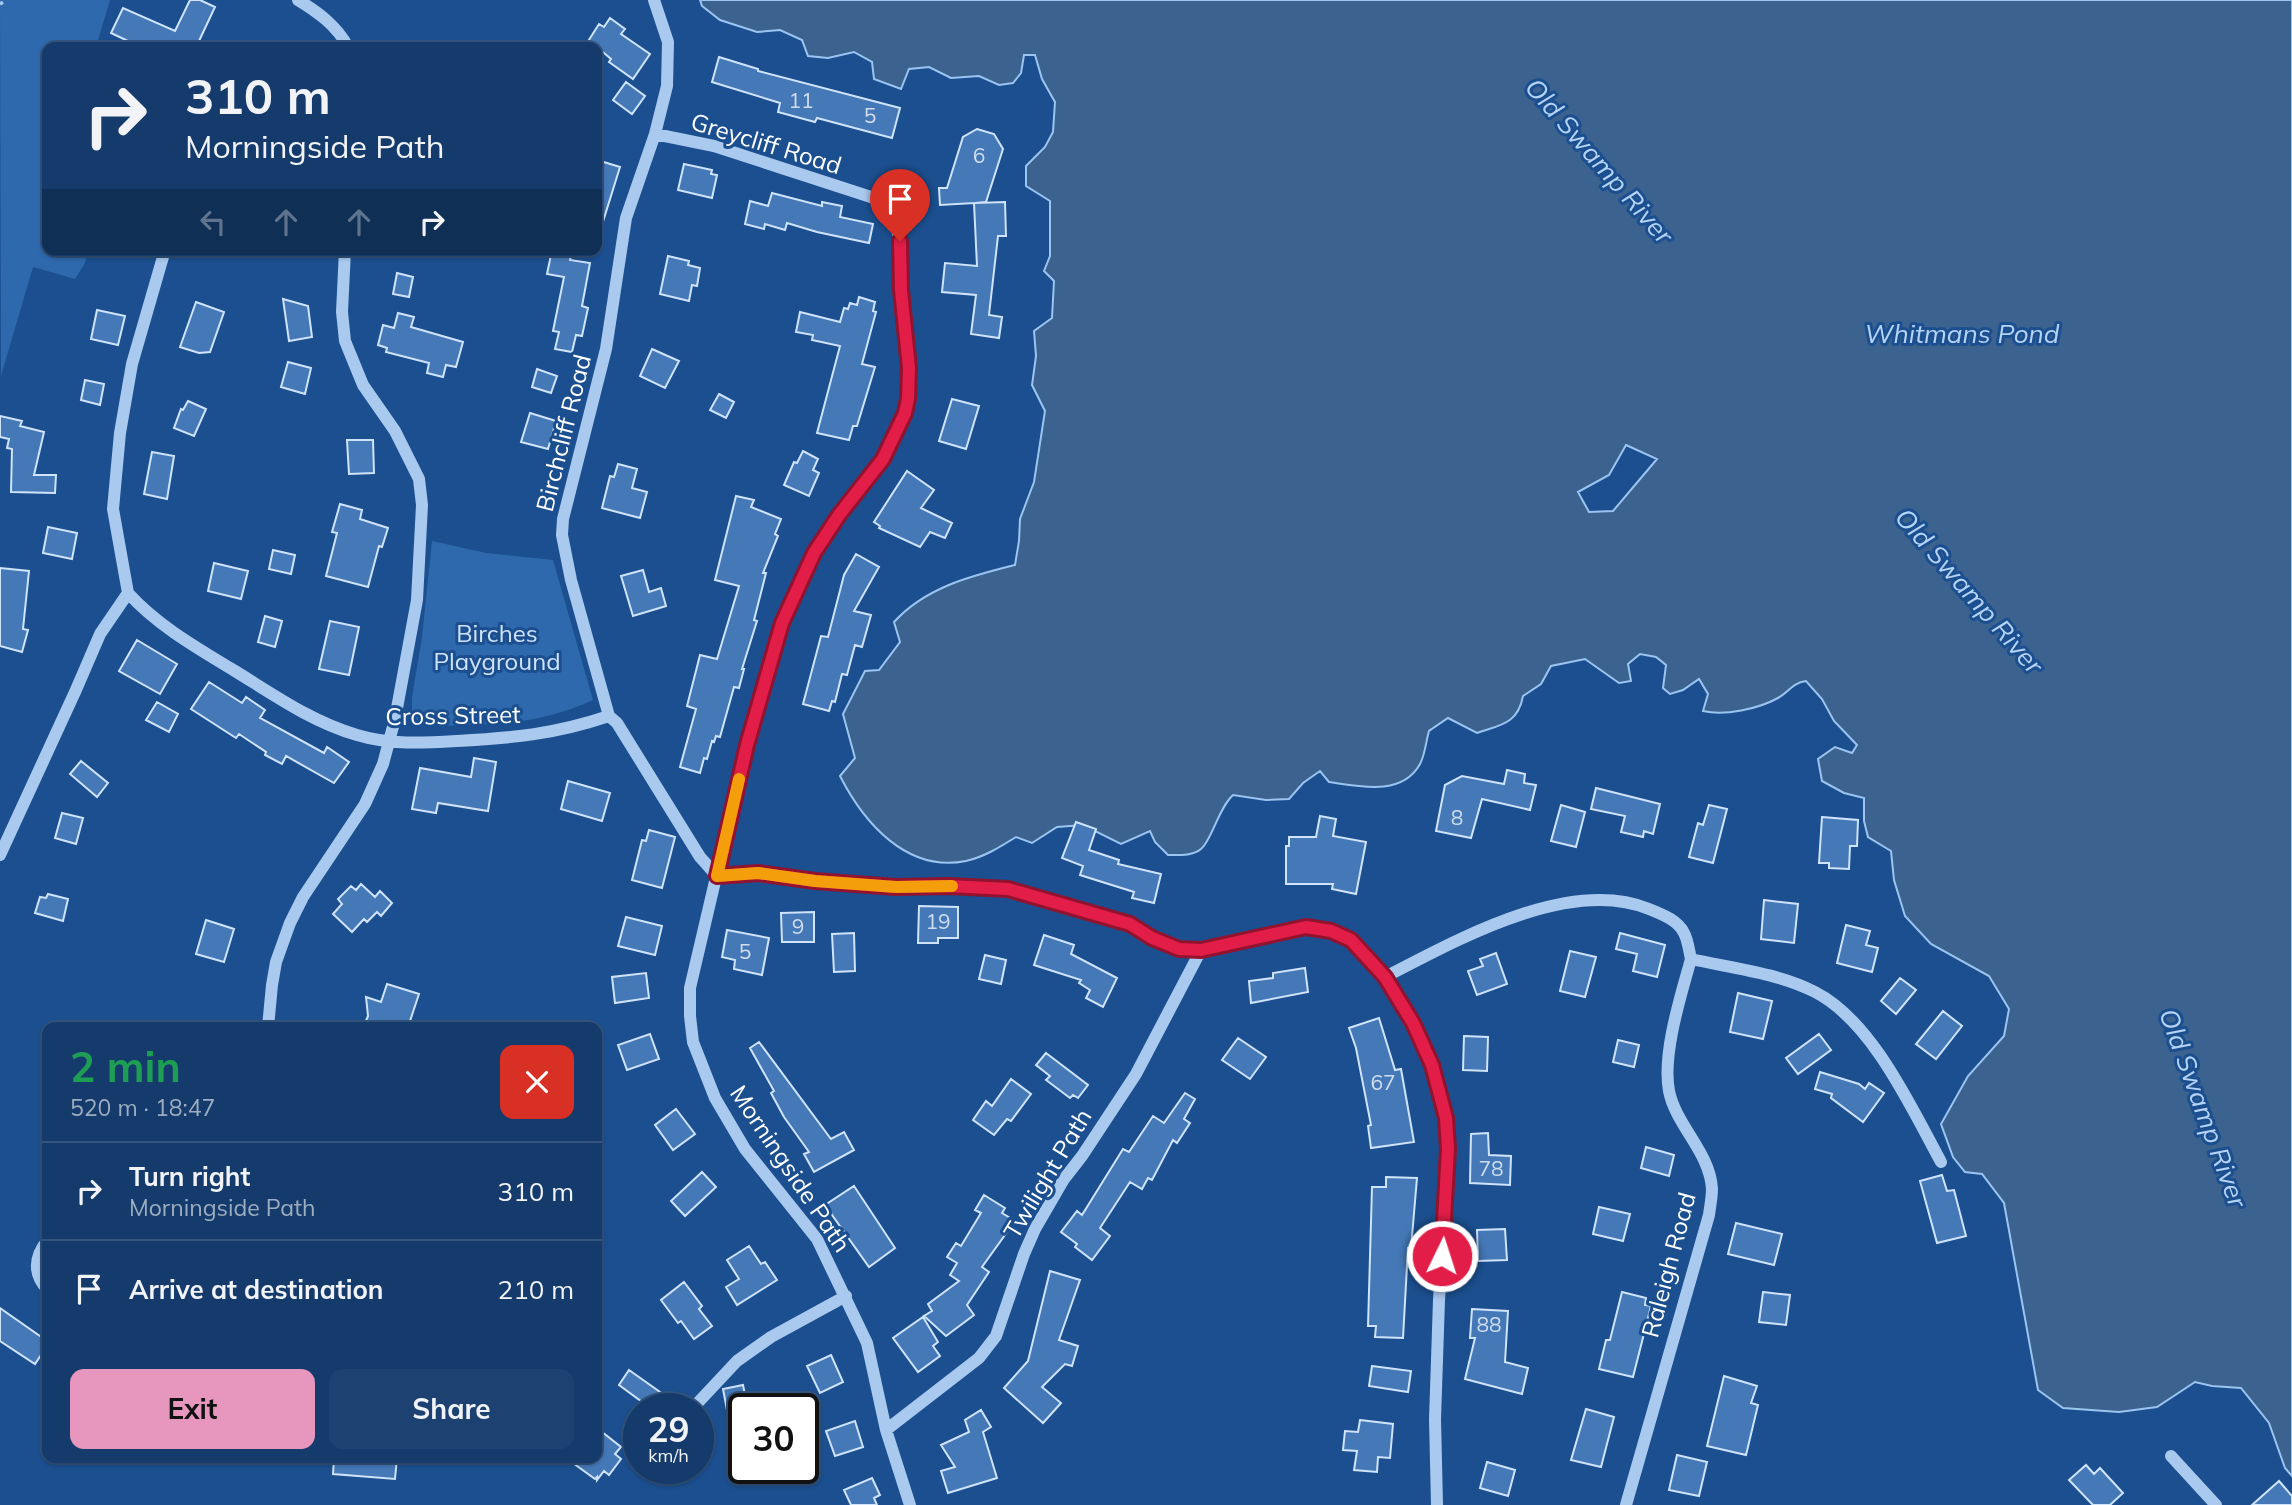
<!DOCTYPE html>
<html lang="en">
<head>
<meta charset="utf-8">
<style>
  body { margin:0; font-family:Mulish,sans-serif; background:#1d4271; color:#f1f3f6; height:100vh; display:flex; flex-direction:column; font-size:26px; white-space:nowrap }
  * { box-sizing:border-box; margin:0 }
  p { font-size:23px; color:#9dadc1 }
  .icon { flex:none; width:38px; height:38px; fill:none; stroke:currentColor; stroke-width:2; stroke-linecap:round; stroke-linejoin:round }
  .map { position:relative; flex:1; overflow:hidden }
  .drawer { position:absolute; left:42px; top:1022px; width:560px; height:441px; display:flex; flex-direction:column; background:#143b6b; border-radius:14px; box-shadow:0 2px 5px #0004,0 0 0 2px #33557e }
  .drawer>* { flex:none }
  .banner { position:absolute; left:42px; top:42px; width:560px; height:214px; border-radius:14px; box-shadow:0 2px 5px #0004,0 0 0 2px #33557e; background:#143b6b; color:#f1f3f6; overflow:hidden }
  .speed { position:absolute; left:623px; top:1393px; display:flex; gap:14px; font-size:35px; font-weight:700; text-align:center }
  .speed>* { display:grid; place-content:center; width:91px; height:91px; border-radius:50%; background:#143b6b; box-shadow:0 2px 5px #0004,0 0 0 2px #33557e; line-height:1 }
  .speed small { font-size:18px; font-weight:400 }
  .speed .limit { border:4px solid #111; border-radius:10px; background:#fff; color:#111 }
  .pin { position:absolute; display:grid; place-items:center; width:60px; height:60px; color:#fff; margin:-72px -30px; border-radius:50% 50% 50% 0; rotate:-45deg; box-shadow:0 0 7px #0007 }
  .pin .icon { rotate:45deg }
  .me { position:absolute; width:77px; margin:-38px; rotate:4deg; stroke-linejoin:round; filter:drop-shadow(0 0 5px #0008) }
  .turn { display:flex; align-items:center; gap:24px; height:147px; padding:0 28px; font-size:32px }
  .turn .icon { width:91px; height:91px; stroke-width:2.5 }
  .turn b { display:block; font-size:49px; line-height:60px }
  .lanes { display:flex; align-items:center; height:66px; padding:0 28px; background:#0003; justify-content:center; gap:35px; direction:ltr }
  .lanes .off { opacity:.35 }
  .round { display:grid; place-items:center; flex:none; width:74px; height:74px; border-radius:14px; background:#1d4271 }
  .headline { display:flex; align-items:center; justify-content:space-between; height:119px; padding:0 28px }
  h1 { font-size:42px; font-weight:700; line-height:52px; color:#1e9e55 }
  .button { display:flex; gap:14px; margin-top:auto; padding:14px 28px }
  .button a { flex:1; height:80px; border-radius:14px; background:#e797bd; color:#111; font-size:28px; font-weight:700; line-height:80px; text-align:center }
  .button a+a { background:#1d4271; color:#f1f3f6 }
  ul { padding:0; list-style:none }
  li { display:flex; align-items:center; gap:21px; height:98px; padding:0 28px; border-top:2px solid #33557e }
  li div { flex:1 }
  li b { display:block; font-size:26px }
  li em { font-style:normal }
  .map>svg:first-child { display:block }
  .green { fill:#2e69ad }
  .water { fill:#3c6290; stroke:#9cc4f0; stroke-width:2; fill-rule:evenodd }
  .building { fill:#4478b7; stroke:#cfe3fa; stroke-width:2 }
  .lines { fill:none; stroke-linecap:round; stroke-linejoin:round }
  .path { stroke:#a9c9ee; stroke-width:3.5; stroke-dasharray:3.5 5; stroke-linecap:butt }
  .minor { stroke:#a9c9ee; stroke-width:12 }
  .route-casing { stroke:#92132f; stroke-width:18 }
  .route { stroke:#e11d48; stroke-width:12 }
  .slow { stroke:#f59e0b; stroke-width:12 }
  .labels { text-anchor:middle; stroke-width:6; stroke-linejoin:round; paint-order:stroke }
  .number-label { font-size:21px; fill:#d0dded }
  .street-label { font-size:24px; fill:#fff; stroke:#1b4f8f }
  .park-label { font-size:24px; fill:#cfe3fa; stroke:#1b4f8f }
  .water-label { font-size:26px; font-style:italic; fill:#b5d3f5; stroke:#1b4f8f }
</style>
</head>
<body>
<div class="map">
<svg width="2292" height="1505" viewBox="0 0 2292 1505">
  <rect width="100%" height="100%" fill="#1b4f8f"/>
  <path class="green" d="M0 0H110L96 47H47V250H88L85 263 75 279 33 267 1 376Z
    M432 541 486 553 553 560 593 700C550 720 512 724 465 725 446 726 430 727 412 720V697L422 637Z"/>
  <path class="water" d="M700 0H2292V1476L2285 1468 2269 1423 2241 1388 2212 1386 2195 1382 2157 1407 2119 1412 2063 1408 2038 1390 2004 1203 1982 1174 1965 1172 1953 1157 1941 1124 1968 1076 2004 1036 2009 1009 1989 976 1931 944 1905 916 1894 880 1891 851 1868 837 1864 821V798L1844 793 1822 781 1818 759 1835 747 1852 753 1857 745 1834 721 1822 699 1806 681C1792 683 1789 692 1778 698 1758 709 1725 716 1703 711L1708 694 1699 679 1683 690 1670 694 1663 688 1666 665 1656 657 1640 654 1628 664 1631 681 1619 683 1585 659 1551 666 1541 684 1523 696C1518 724 1500 725 1477 733L1448 718 1429 731C1426 741 1425 755 1420 764 1402 797 1358 786 1329 782L1320 771 1303 783 1289 799 1266 800 1233 795C1218 809 1212 840 1201 849 1193 856 1179 855 1168 855L1155 842 1150 831 1121 844 1083 825 1057 827 1032 843 1016 837C1000 847 984 857 966 861 907 873 864 823 840 776L855 758 843 714 865 671 879 670 900 642 894 622C926 587 971 576 1015 565L1019 541 1020 519 1034 482 1045 411 1032 385 1036 356 1034 331 1052 318 1054 281 1044 271 1050 256V201L1026 186V166L1045 147 1053 132 1055 102 1042 79 1035 55H1024L1021 73 1013 83 999 85 979 76 951 78 929 67 909 69 901 89 874 79 872 62 854 52 828 58 808 56 802 40 780 30 757 32 720 20 702 6ZM1626 445 1657 459 1613 511 1589 512 1578 492 1609 475Z"/>
  <path class="building" d="M190 0H200L215 7 199 41 213 47H125L128 41 111 33 123 8 175 31Z
    M610 18 625 29 621 34 650 54 633 79 609 62 611 59 597 47 587 43 599 24 604 27Z
    M719 57 758 69V71L900 108 892 138 817 118 815 122 778 112 780 103 712 82Z
    M626 82 645 96 632 114 613 100Z
    M977 129 994 134 1003 149 986 202 975 203 1005 202 1006 236H998L989 315 1002 317 999 338 971 334 976 295 942 292 945 263 977 266 974 203 940 205 939 188H947L963 137Z
    M597 160 620 167 601 228 597 227Z
    M684 164 712 170 711 174 717 175 712 198 678 190Z
    M772 193 822 206V202L842 206 840 217 873 224 869 243 817 232 787 223 785 230 765 224 764 229 745 224 750 201 768 206Z
    M552 250H572L570 260 590 263 582 306 588 308 582 336 576 335 572 352 555 349 559 332 553 331 564 277 547 274Z
    M668 256 689 261 688 265 700 268 697 286 692 285 689 301 660 294Z
    M397 273 413 277 409 297 393 294Z
    M859 297 875 302 873 311 876 312 862 364 875 367 857 426H853L849 440 817 433 840 346 812 340 813 335 796 332 800 312 840 322 844 308 848 309 850 303 857 305Z
    M283 299 308 306 312 337 289 341Z
    M196 302 224 312 210 352 199 353 180 347Z
    M97 310 125 316 118 345 91 339Z
    M398 313 414 317 411 327 463 342 456 367 446 365 443 377 427 373 429 363 386 352 387 348 378 345 383 325 394 328Z
    M652 349 679 361 665 388 640 376Z
    M288 362 311 368 305 394 281 387Z
    M537 369 557 376 551 393 532 387Z
    M85 380 104 384 100 405 81 400Z
    M719 394 734 402 726 418 710 410Z
    M952 399 979 406 966 449 939 441Z
    M188 401 206 409 194 436 174 428 181 409 183 410Z
    M530 413 556 421 548 449 521 442Z
    M0 416 22 421 20 426 44 432 34 475H56L55 493 11 492 12 449 7 448 9 439 0 437Z
    M347 440H373L374 473 349 474Z
    M803 451 818 459 813 470 819 473 809 496 784 485 794 462 797 463Z
    M152 452 174 456 167 499 144 494Z
    M618 464 637 469 632 488 647 492 640 518 602 508 610 476 614 477Z
    M907 471 934 490 921 508 952 523 945 538 930 532 920 547 879 528 880 526 874 522Z
    M736 496 754 500 751 507 781 519 775 534 778 536 763 573H766L754 620 757 621 742 669H744L739 688 734 687 720 737 716 736 714 742 712 741 707 759 704 758 700 773 680 767 696 709 687 706 700 655 717 659 739 586 715 580Z
    M340 504 362 510 360 519 388 528 382 547 379 546 368 587 326 576 337 533 332 532Z
    M48 527 77 533 72 559 43 553Z
    M273 550 295 555 291 574 269 569Z
    M856 554 879 567 854 611 871 615 862 647 855 645 847 675 842 674 835 702 832 701 829 711 803 704 821 636 828 637 844 575Z
    M214 563 248 571 241 599 208 591Z
    M0 568 29 571 23 629 28 630 22 652 0 646Z
    M643 570 649 592 661 588 666 606 633 616 621 576Z
    M265 616 282 621 275 647 258 642Z
    M330 621 359 627 349 675 319 669Z
    M137 640 177 664 160 694 119 671Z
    M209 682 242 703 246 697 265 710 260 718 324 753 327 747 349 762 334 783 286 756 282 764 265 755 266 752 239 734 236 738 191 709Z
    M157 702 178 714 169 732 146 720Z
    M474 758 496 762 488 811 438 803 436 813 412 809 420 768 471 777Z
    M81 761 108 783 97 797 70 774Z
    M1507 770 1525 774 1524 783 1536 785 1530 810 1482 799 1471 838 1436 831 1445 785 1462 776 1504 784Z
    M568 781 610 793 602 821 561 809Z
    M1596 788 1660 804 1653 834 1644 831 1643 837 1621 832 1625 816 1591 809Z
    M1561 805 1585 812 1576 847 1551 841Z
    M1709 805 1727 809 1713 863 1689 857 1698 823 1703 825Z
    M62 813 83 818 76 844 55 838Z
    M1320 816 1336 819 1333 836 1366 842 1356 894 1332 889 1333 884H1286V846H1289V837H1316Z
    M1822 817 1858 820 1857 846H1850L1849 869 1829 868V863H1819Z
    M1076 822 1096 829 1089 850 1119 860 1118 864 1161 874 1154 903 1132 898 1134 892 1080 875 1083 866 1062 858Z
    M649 830 675 837 662 888 632 880 642 840 646 841Z
    M361 884 375 897 380 891 392 903 381 916 377 912 367 922 364 919 352 932 333 914 342 904 338 899 351 886 356 890Z
    M48 894 68 899 63 921 35 913 40 897 46 898Z
    M1764 900 1798 904 1794 943 1761 939Z
    M919 906 958 907V938H938V943H918Z
    M814 912V942H782L781 913Z
    M626 917 662 926 655 955 618 946Z
    M206 920 234 929 224 962 196 954Z
    M1846 925 1870 931 1866 945 1878 948 1872 972 1837 963Z
    M727 930 769 938 762 975 734 969 735 960 722 957Z
    M854 933 855 971 834 972 832 934Z
    M1620 933 1665 945 1657 977 1633 971 1637 954 1616 949Z
    M1044 935 1074 945 1071 954 1117 978 1103 1007 1086 998 1090 990 1079 983 1081 980 1034 965Z
    M1570 951 1596 957 1585 997 1560 991Z
    M1496 953 1507 984 1477 995 1468 971 1483 966 1480 959Z
    M985 955 1006 960 1001 984 979 979Z
    M1305 968 1308 992 1251 1003 1249 981 1273 978V973Z
    M646 973 649 998 615 1003 612 977Z
    M1900 978 1916 990 1896 1014 1881 1001Z
    M387 984 419 994 408 1027H377L365 1023 368 1016 366 997 381 1002Z
    M1738 993 1772 1001 1763 1039 1730 1032Z
    M1943 1011 1962 1026 1936 1059 1916 1044Z
    M1379 1018 1395 1070 1401 1069 1414 1142 1371 1148 1368 1126 1371 1125 1356 1048 1349 1028Z
    M650 1034 659 1059 627 1070 618 1045Z
    M1819 1034 1831 1050 1798 1074 1786 1058Z
    M1464 1036 1488 1037 1487 1071 1463 1070Z
    M1238 1038 1266 1057 1250 1079 1222 1060Z
    M1618 1040 1639 1045 1634 1067 1613 1062Z
    M759 1042 831 1139 844 1132 854 1150 814 1172 804 1154 809 1152 784 1117 771 1093 774 1091 750 1048Z
    M1046 1053 1088 1085 1078 1098 1073 1095 1070 1098 1046 1080 1050 1076 1036 1065Z
    M1820 1072 1859 1084 1865 1089 1869 1083 1884 1093 1863 1122 1831 1098 1832 1094 1815 1089Z
    M1011 1079 1031 1094 1011 1121 1007 1119 994 1135 973 1120 986 1101 992 1106Z
    M1185 1093 1195 1099 1184 1119 1190 1123 1177 1143 1173 1140 1152 1180 1148 1178 1142 1189 1130 1182 1100 1228 1110 1236 1092 1260 1075 1247 1077 1244 1061 1232 1077 1211 1082 1215 1123 1149 1129 1152 1153 1116 1164 1123Z
    M676 1109 695 1134 673 1150 655 1125Z
    M1488 1133 1489 1155 1511 1156 1510 1185 1470 1183 1471 1134Z
    M1646 1147 1674 1155 1669 1176 1641 1168Z
    M702 1172 716 1187 685 1216 671 1201Z
    M1942 1175 1947 1191 1954 1190 1966 1236 1937 1243 1920 1181Z
    M1386 1177 1417 1178 1411 1248H1408L1403 1338 1375 1337 1376 1326H1368L1372 1187H1386Z
    M854 1186 895 1248 869 1267 825 1205Z
    M984 1195 1005 1208 1002 1213 1015 1221 982 1267 989 1272 967 1305 974 1315 946 1336 924 1316 932 1311 928 1304 959 1281 950 1275 957 1263 947 1257 956 1243 961 1246 981 1213 975 1210Z
    M1599 1207 1630 1214 1623 1241 1593 1234Z
    M1736 1223 1782 1234 1774 1265 1728 1254Z
    M1505 1229 1507 1260 1478 1261 1477 1230Z
    M749 1246 761 1264 765 1262 777 1280 737 1305 726 1287 739 1279 727 1260Z
    M1050 1271 1080 1280 1059 1340 1078 1346 1072 1366 1065 1364 1042 1387 1061 1403 1043 1423 1004 1388 1028 1361Z
    M684 1282 702 1306 699 1309 712 1326 694 1339 681 1321 678 1323 661 1300Z
    M1622 1292 1646 1298 1645 1305 1651 1306 1633 1377 1599 1369 1606 1340H1610Z
    M1763 1292 1790 1295 1786 1325 1759 1322Z
    M0 1308 47 1341V1346L35 1364 0 1341Z
    M1472 1309 1508 1311 1505 1362 1528 1368 1522 1394 1465 1379 1475 1338H1470Z
    M923 1317 938 1342 933 1346 940 1356 918 1372 893 1338Z
    M831 1355 843 1382 820 1393 807 1366Z
    M1372 1366 1411 1371 1408 1392 1369 1386Z
    M629 1370 660 1392 649 1407 619 1385Z
    M1724 1376 1757 1386 1751 1403 1758 1405 1746 1455 1707 1446Z
    M743 1385 748 1409H744V1451L735 1452 723 1389Z
    M1586 1409 1614 1417 1601 1467 1571 1460Z
    M981 1410 991 1427 983 1432 997 1478 948 1493 941 1471 955 1467 941 1445 969 1432 965 1420Z
    M1360 1420 1393 1424 1390 1458 1378 1457 1377 1472 1354 1470 1357 1451 1343 1450 1345 1431 1358 1432Z
    M855 1421 863 1447 835 1456 826 1431Z
    M597 1428 621 1447 615 1454 621 1459 609 1475 604 1471 597 1480V1477L595 1479 566 1458H597Z
    M1677 1455 1707 1462 1699 1496 1669 1490Z
    M334 1458H397L395 1479 333 1474Z
    M1487 1462 1515 1470 1508 1496 1480 1488Z
    M2086 1465 2094 1474 2100 1468 2123 1493 2110 1505H2093L2069 1480Z
    M872 1478 880 1495 874 1498 877 1505H851L844 1490Z
    M2279 1481 2292 1496V1505H2252Z"/>
  <g class="lines">
    <path class="path" d="M0 4 7 0"/>
    <path class="minor" d="M298 0C318 12 337 26 348 47
      M654 0 668 42 667 86 655 134 626 218 606 349 563 519 562 535 571 580 609 716 617 723 700 857 717 876 758 873 815 881 896 887 949 886 1008 889 1130 924 1152 938 1179 949 1201 950 1306 927 1331 931 1351 940 1385 977 1413 1023 1432 1065 1446 1118 1447 1179 1439 1300 1435 1419 1437 1505
      M655 134 714 146 874 198 887 208 895 222 900 241 901 290 909 368 908 399 900 427 883 459 839 515 815 553 782 623 747 745 690 988V1016L693 1042 715 1098 745 1149 817 1239 867 1343 886 1430 910 1505
      M128 593C158 626 197 648 235 671 274 695 312 722 357 735 390 745 423 743 457 741 514 738 555 734 609 716
      M0 855 75 692 100 634 128 593 113 509 120 433 132 364 165 250
      M1385 977C1455 941 1569 876 1649 909 1661 914 1678 920 1684 933 1688 940 1689 951 1691 959 1732 968 1778 973 1815 992 1872 1021 1911 1107 1941 1162
      M268 1027 272 985 276 962 290 923 303 897 365 804 383 764 395 719 417 600 422 505 419 479 395 431 363 385 345 341 342 312 345 250
      M47 1241C34 1257 33 1274 47 1289
      M692 1409 737 1361 771 1337 846 1296
      M886 1430 979 1358 996 1336 1024 1254 1035 1229 1064 1179 1082 1156 1136 1074 1201 950
      M2171 1456 2216 1505
      M662 1470V1468
      M1626 1505 1709 1215C1710 1207 1712 1197 1712 1189 1710 1152 1676 1126 1669 1091 1662 1054 1681 995 1691 959"/>
  </g>
  <g class="lines">
    <defs>
      <path id="route" d="M900 241 901 290 909 368 908 399 905 413 883 459 839 515 814 553 782 623 747 745 717 876 758 873 815 881 896 887 949 886 1008 889 1130 924 1152 938 1179 949 1201 950 1306 927 1331 931 1351 940 1385 977 1413 1023 1432 1065 1446 1118 1448 1149 1442 1256"/>
    </defs>
    <use href="#route" class="route-casing"/>
    <use href="#route" class="route"/>
    <path class="slow" d="M739 779 717 876 758 873 815 881 896 887 952 886"/>
  </g>
  <g class="labels">
    <g class="number-label">
      <text x="801" y="108">11</text>
      <text x="870" y="123">5</text>
      <text x="979" y="163">6</text>
      <text x="1457" y="825">8</text>
      <text x="938" y="929">19</text>
      <text x="798" y="934">9</text>
      <text x="745" y="959">5</text>
      <text x="1383" y="1090">67</text>
      <text x="1491" y="1176">78</text>
      <text x="1489" y="1332">88</text>
    </g>
    <g class="street-label">
      <text transform="translate(766 144) rotate(17)" y="8">Greycliff Road</text>
      <text transform="translate(564 433) rotate(-76)" y="8">Birchcliff Road</text>
      <text transform="translate(453 716) rotate(-1)" y="8">Cross Street</text>
      <text transform="translate(790 1169) rotate(56)" y="8">Morningside Path</text>
      <text transform="translate(1048 1174) rotate(-59)" y="8">Twilight Path</text>
      <text transform="translate(1669 1265) rotate(-75)" y="8">Raleigh Road</text>
    </g>
    <g class="park-label">
      <text x="497" y="642">Birches<tspan x="497" dy="28">Playground</tspan></text>
    </g>
    <g class="water-label">
      <text transform="translate(1599 161) rotate(49)" y="9">Old Swamp River</text>
      <text x="1962" y="343">Whitmans Pond</text>
      <text transform="translate(1969 591) rotate(49)" y="9">Old Swamp River</text>
      <text transform="translate(2203 1108) rotate(70)" y="9">Old Swamp River</text>
    </g>
  </g>
</svg>
<div class="speed"><div>29<small>km/h</small></div><div class="limit">30</div></div>
<div class="pin" style="left:900px;top:241px;background:#d93025"><svg class="icon" aria-label="arrive" viewBox="0 0 24 24"><path d="M6 21V4h12l-3 4 3 4H6"/></svg></div>
<svg class="me" style="left:1442px;top:1256px" viewBox="-20 -20 40 40"><circle r="17" fill="#e11d48" stroke="#fff" stroke-width="3"/><path d="M0-11L8 9 0 5-8 9z" fill="#fff"/></svg>
<div class="banner">
<div class="turn"><svg class="icon" aria-label="right" viewBox="0 0 24 24"><path d="M7 20v-9h11M14 6l5 5-5 5"/></svg><div><b>310 m</b>Morningside Path</div></div>
<div class="lanes"><svg class="icon off" aria-label="left" viewBox="0 0 24 24"><path d="M17 20v-9H6M10 6l-5 5 5 5"/></svg><svg class="icon off" aria-label="ahead" viewBox="0 0 24 24"><path d="M12 20V5M6 11l6-6 6 6"/></svg><svg class="icon off" aria-label="ahead" viewBox="0 0 24 24"><path d="M12 20V5M6 11l6-6 6 6"/></svg><svg class="icon" aria-label="right" viewBox="0 0 24 24"><path d="M7 20v-9h11M14 6l5 5-5 5"/></svg></div>
</div>
<section class="drawer">
<div class="headline"><div><h1>2 min</h1><p>520 m · 18:47</p></div><a class="round" style="background:#d93025;color:#fff"><svg class="icon" aria-label="close" viewBox="0 0 24 24"><path d="M6 6l12 12M18 6L6 18"/></svg></a></div>
<ul>
<li><svg class="icon" aria-label="right" viewBox="0 0 24 24"><path d="M7 20v-9h11M14 6l5 5-5 5"/></svg><div><b>Turn right</b><p>Morningside Path</p></div><em>310 m</em></li>
<li><svg class="icon" aria-label="arrive" viewBox="0 0 24 24"><path d="M6 21V4h12l-3 4 3 4H6"/></svg><div><b>Arrive at destination</b></div><em>210 m</em></li>
</ul>
<div class="button"><a>Exit</a><a>Share</a></div>
</section>
</div>
</body>
</html>
